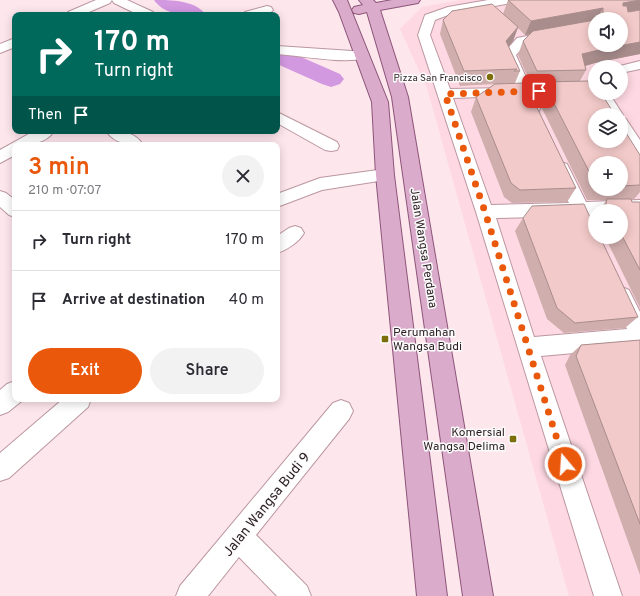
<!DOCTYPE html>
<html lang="en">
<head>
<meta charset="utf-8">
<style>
  body { margin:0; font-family:Overpass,sans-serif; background:#f2f2f3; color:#2b2b33; height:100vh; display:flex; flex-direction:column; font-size:15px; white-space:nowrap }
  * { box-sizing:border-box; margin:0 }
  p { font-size:13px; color:#7c7c81 }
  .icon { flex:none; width:22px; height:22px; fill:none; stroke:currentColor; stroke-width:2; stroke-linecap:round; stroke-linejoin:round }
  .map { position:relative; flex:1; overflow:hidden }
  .details { position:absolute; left:12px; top:142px; width:268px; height:260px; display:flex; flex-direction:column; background:#fff; border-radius:8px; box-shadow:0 2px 10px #0003 }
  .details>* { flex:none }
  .top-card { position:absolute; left:12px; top:12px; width:268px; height:122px; border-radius:8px; box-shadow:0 2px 10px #0003; background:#00695c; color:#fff; overflow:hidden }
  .controls { position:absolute; left:588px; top:12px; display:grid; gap:8px }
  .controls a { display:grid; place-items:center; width:40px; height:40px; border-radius:50%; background:#fff; box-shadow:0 2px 10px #0003; font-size:20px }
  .pin { position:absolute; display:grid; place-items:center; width:34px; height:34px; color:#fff; margin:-17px; border-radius:8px; box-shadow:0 2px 6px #0006 }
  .me { position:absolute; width:44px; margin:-22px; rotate:342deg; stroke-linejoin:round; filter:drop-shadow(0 0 3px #0008) }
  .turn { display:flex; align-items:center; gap:14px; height:84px; padding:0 16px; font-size:18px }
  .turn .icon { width:52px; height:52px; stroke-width:2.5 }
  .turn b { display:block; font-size:28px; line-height:34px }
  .then { display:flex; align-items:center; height:38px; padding:0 16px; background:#0003; gap:8px; font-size:15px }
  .round { display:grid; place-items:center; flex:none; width:42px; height:42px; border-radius:21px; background:#f2f2f3 }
  .summary { display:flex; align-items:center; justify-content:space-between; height:68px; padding:0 16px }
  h1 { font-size:24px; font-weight:600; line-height:30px; color:#ea580c }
  .action { display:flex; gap:8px; margin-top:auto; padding:8px 16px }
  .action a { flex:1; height:46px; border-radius:24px; background:#ea580c; color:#fff; font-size:16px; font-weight:600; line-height:46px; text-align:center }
  .action a+a { background:#f2f2f3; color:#2b2b33 }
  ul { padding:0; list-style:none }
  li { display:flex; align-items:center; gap:12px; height:60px; padding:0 16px; border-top:1px solid #e1e1e2 }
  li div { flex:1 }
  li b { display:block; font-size:15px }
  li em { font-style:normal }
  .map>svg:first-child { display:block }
  .built { fill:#fed8e2; fill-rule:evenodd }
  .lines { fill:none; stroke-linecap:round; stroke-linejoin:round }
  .river { fill:#d298e0; fill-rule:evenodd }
  .minor-casing { stroke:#bb96a0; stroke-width:2 }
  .major-casing { stroke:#8d5579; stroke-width:2 }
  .minor { fill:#fff; fill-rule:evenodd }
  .major { fill:#daabcb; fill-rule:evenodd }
  .wall { fill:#d0aead; fill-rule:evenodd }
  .shaded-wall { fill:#a98d8d }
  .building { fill:#f2cac9; stroke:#a98d8d }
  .route { stroke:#ea580c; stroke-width:7; stroke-dasharray:0 12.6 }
  .poi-dot { fill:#7c6e0a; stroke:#fbfbfb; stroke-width:1.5 }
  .labels { text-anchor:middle; stroke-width:3; stroke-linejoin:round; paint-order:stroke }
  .far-poi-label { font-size:10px; fill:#2c1e22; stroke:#fbfbfb; text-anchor:end }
  .street-label { font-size:12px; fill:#2c1e22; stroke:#fbfbfb }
  .poi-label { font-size:12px; fill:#2c1e22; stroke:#fbfbfb; text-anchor:start }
  .near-street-label { font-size:14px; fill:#2c1e22; stroke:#fbfbfb }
</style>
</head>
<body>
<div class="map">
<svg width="640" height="596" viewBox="0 0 640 596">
  <rect width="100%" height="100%" fill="#fee6ed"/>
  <path class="built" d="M460 0H640V596H569L427 88 400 29 422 7ZM595 19H621V45H595ZM595 67H621V93H595ZM595 115H621V141H595ZM595 163H621V189H595ZM595 211H621V237H595Z"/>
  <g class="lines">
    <path class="river" d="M154 0C172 0 195 0 206 15 188 15 166 17 154 0Z
      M277 48 285 50 340 74 344 79 340 84 331 87 322 84 277 64Z"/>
    <defs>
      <path id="minor" d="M96 0H112L110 3 82 15H66L68 12Z
        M112 0H127L153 12 155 15H139L114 3Z
        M488 0H513L511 3 451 14 435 20 430 35 450 89 509 88 514 89 516 92 514 95 509 96 453 98 491 205 569 203 553 168 555 164 561 162 567 164 586 202 640 200V214H621V211H595V215H592L595 222V235L590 237 584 235 574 216 496 218 534 337 627 329 612 296 615 290 622 287 629 290 640 312V347L541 356 622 596H594L476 212 418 35 425 15 448 7Z
        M267 6 271 7 273 10C267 18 252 15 243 15L245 12Z
        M595 23V31L526 44 516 55 540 109 538 112 533 114 528 112 502 55 517 38Z
        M15 38V47L0 53V44Z
        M277 46 367 52 369 55 367 58C343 64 302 56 277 54Z
        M640 61V69L621 73V67H616Z
        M595 93H609L623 115 621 118 626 119 640 140V159L634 157 621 135V115H609Z
        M277 112 337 142 339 146 337 150 331 151 325 150 277 123Z
        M34 131H54C46 144 29 145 15 145V155L0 163V150Z
        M106 131C120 131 135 131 143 145 129 145 115 144 106 131Z
        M385 169 391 171 393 175 391 179 322 190 277 207V194L320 178Z
        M0 191 6 193 15 200V217L9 215 0 207Z
        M295 226 301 228 304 233C299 242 287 250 277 253V236L289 228Z
        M15 381V399L23 400 8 412 0 415V390L7 384Z
        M63 399H91L88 407 9 478 0 481V453Z
        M341 400 349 403 353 411 349 419 256 535 307 586 311 596H277L239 557 208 596H176L180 586 333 403Z"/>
      <path id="major" d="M333 0H347L388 102 394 175 447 596H417L376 175 372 102 339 12Z
        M359 0H373L376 3 392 0H420L418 3 380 10 408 97 493 596H463L392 97 367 12 359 14 354 13 352 10 354 7 363 5Z"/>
    </defs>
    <use href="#minor" class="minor-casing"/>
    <use href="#major" class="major-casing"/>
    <use href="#minor" class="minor"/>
    <use href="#major" class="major"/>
  </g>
  <path class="wall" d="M508 0H640V54L595 63 585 66 586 70 580 81 589 85 640 155V192L634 199H620L632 202H640V308L605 237H621V211H598L607 200H587L536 96 542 85H531L518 55 523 41 529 35H525L518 28 513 41 508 47 520 71 515 83 576 188 567 202 512 203 504 197 471 112 476 97 495 84 460 86 440 34 443 20 503 14ZM595 163H621V189H595Z
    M523 218 638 317 625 328 564 333 547 319 515 231Z
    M640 340V575L565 365 570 355 581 345Z"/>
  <path class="shaded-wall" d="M640 0V12L616 18 623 3Z
    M603 8 597 19H595V22L525 35 531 21Z
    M518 27 513 41 501 56 506 41Z
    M640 42V54L595 63 575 69 582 54 603 49Z"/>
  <path class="building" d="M508 0H640L623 3V6H627L628 12 640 10V42L603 49 582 54 586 70 537 71 523 41 533 31 595 20V45H621V19H598L603 18V8L531 21Z
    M492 4 518 27 506 41 520 71H514L517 69 464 71 443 20 452 11Z
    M588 81 589 85 595 87V93H601L615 115H595V141H621V125L640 155V185L621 186V163H595V183L543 82Z
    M525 83 576 188 520 190 511 183 476 97 495 84Z
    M607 199H631L632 202H640V270L621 234V211H606V203Z
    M584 204 595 228V237H600L638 317 575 323 557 308 523 218 532 206Z
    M640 340V524L576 356 581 345Z"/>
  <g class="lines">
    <path class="route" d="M539 91 445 94 485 212 565 464"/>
  </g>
  <g class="poi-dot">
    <circle cx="490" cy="77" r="4"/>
    <rect x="381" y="335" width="8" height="8" rx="2"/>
    <rect x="509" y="435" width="8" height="8" rx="2"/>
  </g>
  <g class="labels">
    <g class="far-poi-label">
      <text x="482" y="81">Pizza San Francisco</text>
    </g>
    <g class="street-label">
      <text transform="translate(424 248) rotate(81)" y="4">Jalan Wangsa Perdana</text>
    </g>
    <g class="poi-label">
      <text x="393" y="336">Perumahan<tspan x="393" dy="14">Wangsa Budi</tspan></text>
      <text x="505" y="436" text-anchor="end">Komersial<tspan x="505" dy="14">Wangsa Delima</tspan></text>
    </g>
    <g class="near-street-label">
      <text transform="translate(266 504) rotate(-51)" y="5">Jalan Wangsa Budi 9</text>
    </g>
  </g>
</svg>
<div class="controls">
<a><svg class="icon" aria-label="sound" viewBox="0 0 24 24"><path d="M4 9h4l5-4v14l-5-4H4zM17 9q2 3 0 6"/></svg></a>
<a><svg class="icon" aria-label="search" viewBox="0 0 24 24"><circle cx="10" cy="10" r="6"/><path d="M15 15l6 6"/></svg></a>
<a><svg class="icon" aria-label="layers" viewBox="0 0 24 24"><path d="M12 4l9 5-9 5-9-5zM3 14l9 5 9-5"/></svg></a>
<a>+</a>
<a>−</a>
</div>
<div class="pin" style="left:539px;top:91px;background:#d93025"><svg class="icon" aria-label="arrive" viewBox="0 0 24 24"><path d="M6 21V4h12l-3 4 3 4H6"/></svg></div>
<svg class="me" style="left:565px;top:464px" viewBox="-20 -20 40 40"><circle r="17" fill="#ea580c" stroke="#fff" stroke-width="3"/><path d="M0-11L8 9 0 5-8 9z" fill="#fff"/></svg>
<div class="top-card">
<div class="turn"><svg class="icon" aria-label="right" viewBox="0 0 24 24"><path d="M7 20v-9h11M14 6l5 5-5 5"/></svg><div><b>170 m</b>Turn right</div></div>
<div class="then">Then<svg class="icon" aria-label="arrive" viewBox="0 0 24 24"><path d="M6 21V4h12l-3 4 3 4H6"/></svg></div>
</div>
<section class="details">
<div class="summary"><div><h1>3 min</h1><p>210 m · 07:07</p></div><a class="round"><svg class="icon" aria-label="close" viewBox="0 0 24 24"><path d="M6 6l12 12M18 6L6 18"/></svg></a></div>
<ul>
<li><svg class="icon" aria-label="right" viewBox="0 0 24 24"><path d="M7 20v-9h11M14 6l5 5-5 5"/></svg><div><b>Turn right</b></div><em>170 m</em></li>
<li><svg class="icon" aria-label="arrive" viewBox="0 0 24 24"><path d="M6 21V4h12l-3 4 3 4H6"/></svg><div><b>Arrive at destination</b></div><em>40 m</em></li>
</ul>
<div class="action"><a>Exit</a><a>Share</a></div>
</section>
</div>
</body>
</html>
